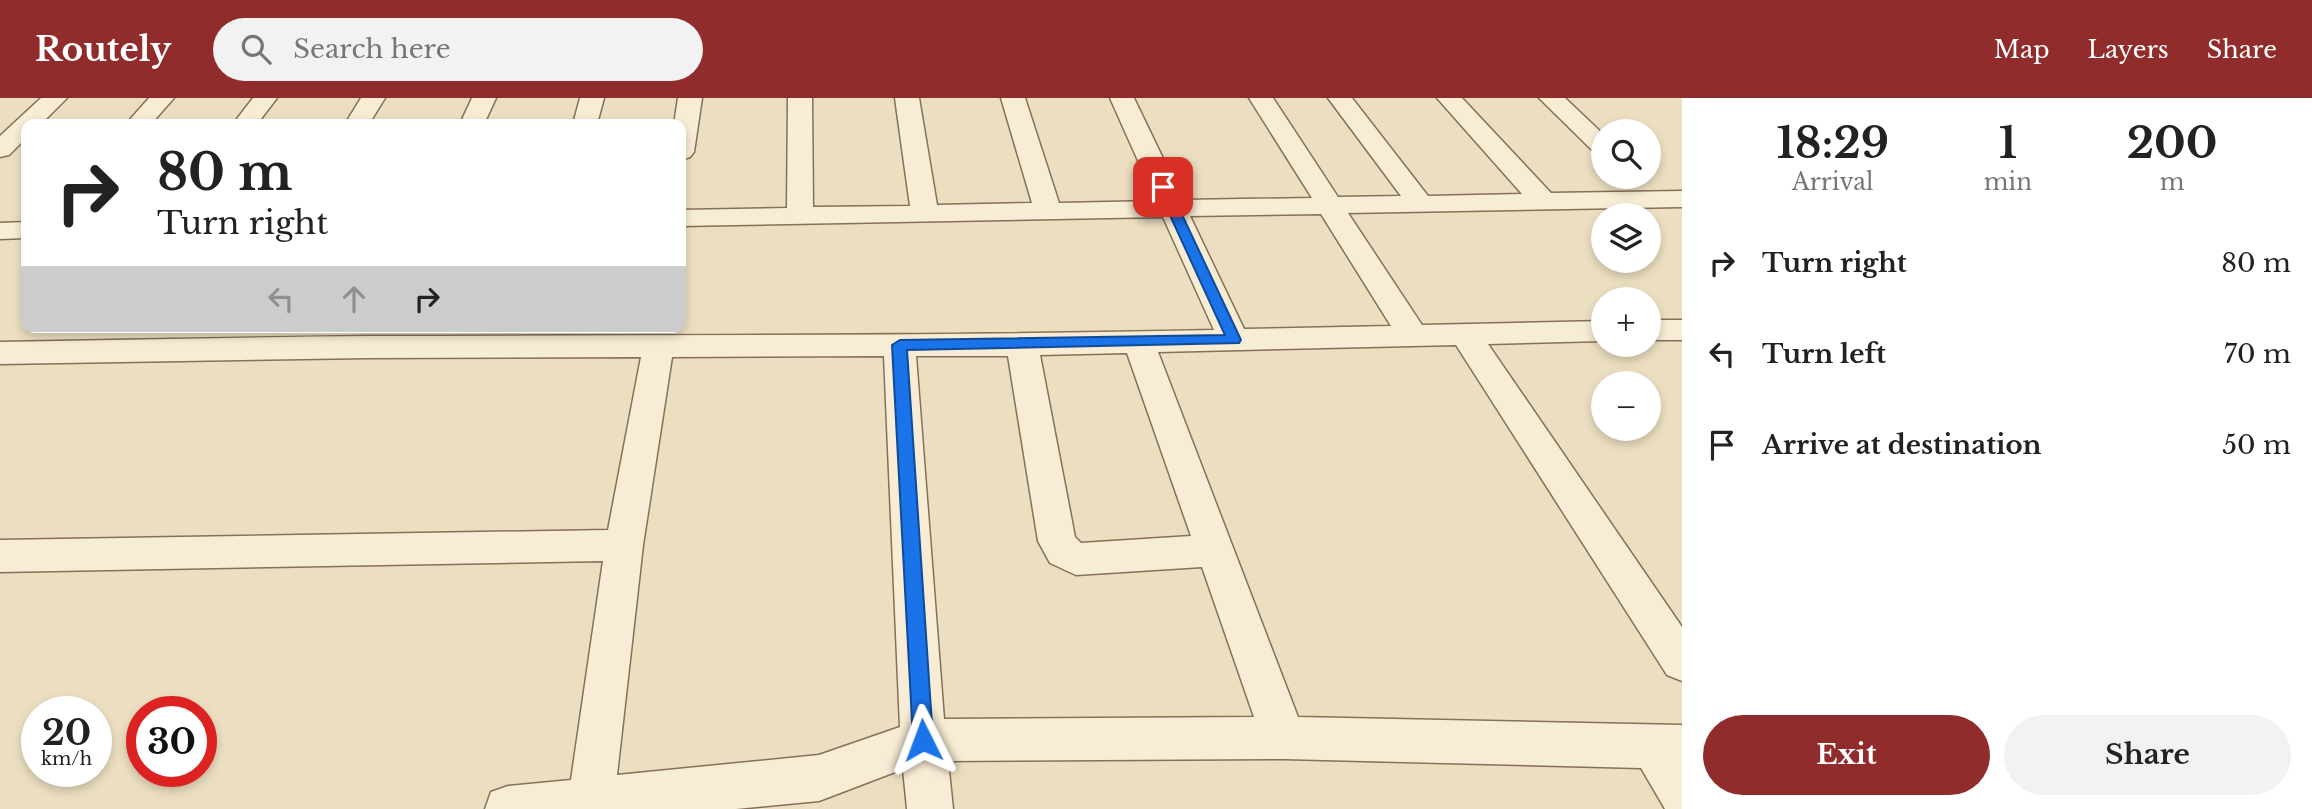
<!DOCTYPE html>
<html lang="en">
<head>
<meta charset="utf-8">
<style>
  body { margin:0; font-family:"Libre Baskerville",serif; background:#f2f2f2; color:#222; height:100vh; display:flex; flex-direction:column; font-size:26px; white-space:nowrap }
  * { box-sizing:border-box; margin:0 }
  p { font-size:23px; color:#767676 }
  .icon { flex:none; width:38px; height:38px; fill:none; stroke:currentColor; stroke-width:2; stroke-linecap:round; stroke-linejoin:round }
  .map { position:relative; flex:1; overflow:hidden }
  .details { display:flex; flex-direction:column; background:#fff; width:630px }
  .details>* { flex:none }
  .guide { position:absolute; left:21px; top:21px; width:665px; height:214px; border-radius:14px; box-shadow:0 4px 10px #0003; background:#fff; color:#222; overflow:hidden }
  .controls { position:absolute; left:1591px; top:21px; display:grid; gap:14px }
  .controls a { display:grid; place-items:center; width:70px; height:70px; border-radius:50%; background:#fff; box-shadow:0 4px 10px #0003; font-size:35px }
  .speed { position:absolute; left:21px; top:598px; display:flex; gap:14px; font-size:35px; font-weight:700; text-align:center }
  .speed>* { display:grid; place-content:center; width:91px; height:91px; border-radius:50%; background:#fff; box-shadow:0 4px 10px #0003; line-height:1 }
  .speed small { font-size:18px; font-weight:400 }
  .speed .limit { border:10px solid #d22; background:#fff; color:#111 }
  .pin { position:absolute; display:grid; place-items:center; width:60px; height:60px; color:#fff; margin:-30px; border-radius:14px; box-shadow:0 4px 10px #0006 }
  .me { position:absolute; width:77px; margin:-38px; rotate:357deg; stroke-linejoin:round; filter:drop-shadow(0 0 5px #0008) }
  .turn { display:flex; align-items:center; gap:24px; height:147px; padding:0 21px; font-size:32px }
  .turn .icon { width:91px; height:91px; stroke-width:2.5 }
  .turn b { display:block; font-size:49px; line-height:60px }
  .lanes { display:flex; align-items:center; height:66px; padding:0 21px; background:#0003; justify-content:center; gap:35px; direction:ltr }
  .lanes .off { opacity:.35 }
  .eta { display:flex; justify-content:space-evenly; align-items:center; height:119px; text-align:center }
  .eta b { font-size:42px; font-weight:700; line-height:49px }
  .cta { display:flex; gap:14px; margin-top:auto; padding:14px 21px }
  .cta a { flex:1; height:80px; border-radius:42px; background:#912c2d; color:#fff; font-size:28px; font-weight:700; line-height:80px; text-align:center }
  .cta a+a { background:#f2f2f2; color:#222 }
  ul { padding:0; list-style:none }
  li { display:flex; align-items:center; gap:21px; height:91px; padding:0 21px }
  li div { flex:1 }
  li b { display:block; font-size:26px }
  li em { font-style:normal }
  header { display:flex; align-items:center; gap:42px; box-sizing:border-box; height:98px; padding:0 35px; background:#912c2d; color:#fff }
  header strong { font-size:33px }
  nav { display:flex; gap:38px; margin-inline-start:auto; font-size:24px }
  .search { width:490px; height:63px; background:#f2f2f2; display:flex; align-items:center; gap:18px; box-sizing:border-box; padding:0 24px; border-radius:38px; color:#767676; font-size:26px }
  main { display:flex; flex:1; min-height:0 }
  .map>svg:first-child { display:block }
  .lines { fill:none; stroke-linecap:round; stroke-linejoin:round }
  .minor-casing { stroke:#857059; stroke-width:3 }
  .minor { fill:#f7ecd4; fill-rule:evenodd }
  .route { fill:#1a73e8; stroke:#114b97; stroke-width:2 }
</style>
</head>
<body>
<header>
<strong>Routely</strong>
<div class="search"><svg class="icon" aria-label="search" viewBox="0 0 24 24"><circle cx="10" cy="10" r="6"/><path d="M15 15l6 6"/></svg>Search here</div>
<nav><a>Map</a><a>Layers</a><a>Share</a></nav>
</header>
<main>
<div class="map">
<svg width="1682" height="711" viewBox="0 0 1682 711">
  <rect width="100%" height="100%" fill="#ecdfc1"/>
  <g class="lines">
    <defs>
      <path id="minor" d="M41 0H67L41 26H26V40L9 57 0 59V38Z
        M149 0H174L151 26H126Z
        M253 0H277L257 26H233Z
        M361 0H385L369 26H345Z
        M472 0H496L484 26H460Z
        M580 0H604L597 26H573Z
        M678 0H702L694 54 690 59 681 62V26H674Z
        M788 0H812L813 109 910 108 895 0H919L937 107 1032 105 1001 0H1025L1059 105 1156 103 1110 0H1134L1183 102 1312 100 1249 0H1273L1338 99 1401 98 1328 0H1352L1428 98 1522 96 1437 0H1462L1551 95 1682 93V109L1348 115 1422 227 1603 223V243L1488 246 1682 529V583L1667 577 1456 247 1158 254 1298 619 1682 627V711H1665L1641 670 1284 661 948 663 953 711H907L903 671 819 703 736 711H485L491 694 508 688 571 682 603 463 0 474V442L608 432 641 259 368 260 0 266V244C124 242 248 239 372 238 653 237 934 238 1214 232L1163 119 681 128V112L787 110ZM1321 116 1391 228 1244 231 1190 118ZM1127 255 1191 438 1081 445 1075 439 1040 257ZM884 258 900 629 819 657 617 677 643 447 672 259ZM916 258H1008L1038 443 1050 465 1076 477 1202 469 1254 619 944 621Z
        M1539 0H1565L1603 36V56L1594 54Z
        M26 124V140L0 141V125Z
        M1648 222H1682V242H1648Z"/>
    </defs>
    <use href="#minor" class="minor-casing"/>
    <use href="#minor" class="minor"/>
  </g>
  <path class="route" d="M1159 86 1169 89 1241 242 1239 245 907 252 933 642 930 649 923 652 916 649 913 642 892 247 900 242 1225 237 1157 89Z"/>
</svg>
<div class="controls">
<a><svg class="icon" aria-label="search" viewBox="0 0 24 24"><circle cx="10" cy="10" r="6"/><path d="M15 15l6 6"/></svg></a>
<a><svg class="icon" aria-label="layers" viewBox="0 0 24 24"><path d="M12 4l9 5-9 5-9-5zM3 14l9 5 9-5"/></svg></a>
<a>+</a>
<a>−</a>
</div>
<div class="speed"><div>20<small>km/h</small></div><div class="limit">30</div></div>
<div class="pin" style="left:1163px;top:89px;background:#d93025"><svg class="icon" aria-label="arrive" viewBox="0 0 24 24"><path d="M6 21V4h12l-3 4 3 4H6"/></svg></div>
<svg class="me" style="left:923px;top:642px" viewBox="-20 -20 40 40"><path d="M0-17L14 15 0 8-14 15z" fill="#1a73e8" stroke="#fff" stroke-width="4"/></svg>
<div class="guide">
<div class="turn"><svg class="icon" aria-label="right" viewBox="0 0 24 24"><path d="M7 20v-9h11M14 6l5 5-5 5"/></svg><div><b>80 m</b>Turn right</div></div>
<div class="lanes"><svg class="icon off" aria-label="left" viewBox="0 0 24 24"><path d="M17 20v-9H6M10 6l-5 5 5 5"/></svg><svg class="icon off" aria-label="ahead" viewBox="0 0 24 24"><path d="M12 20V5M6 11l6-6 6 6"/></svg><svg class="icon" aria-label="right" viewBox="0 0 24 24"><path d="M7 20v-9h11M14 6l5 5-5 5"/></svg></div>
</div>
</div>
<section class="details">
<div class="eta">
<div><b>18:29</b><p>Arrival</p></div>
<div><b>1</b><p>min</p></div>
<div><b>200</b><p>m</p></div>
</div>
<ul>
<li><svg class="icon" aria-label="right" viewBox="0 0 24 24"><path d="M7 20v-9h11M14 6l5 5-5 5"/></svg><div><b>Turn right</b></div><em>80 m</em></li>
<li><svg class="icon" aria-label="left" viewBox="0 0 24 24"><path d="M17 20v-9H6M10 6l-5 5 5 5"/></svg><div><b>Turn left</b></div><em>70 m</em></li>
<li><svg class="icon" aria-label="arrive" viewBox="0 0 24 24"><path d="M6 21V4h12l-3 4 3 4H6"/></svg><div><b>Arrive at destination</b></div><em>50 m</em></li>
</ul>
<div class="cta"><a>Exit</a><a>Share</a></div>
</section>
</main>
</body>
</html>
